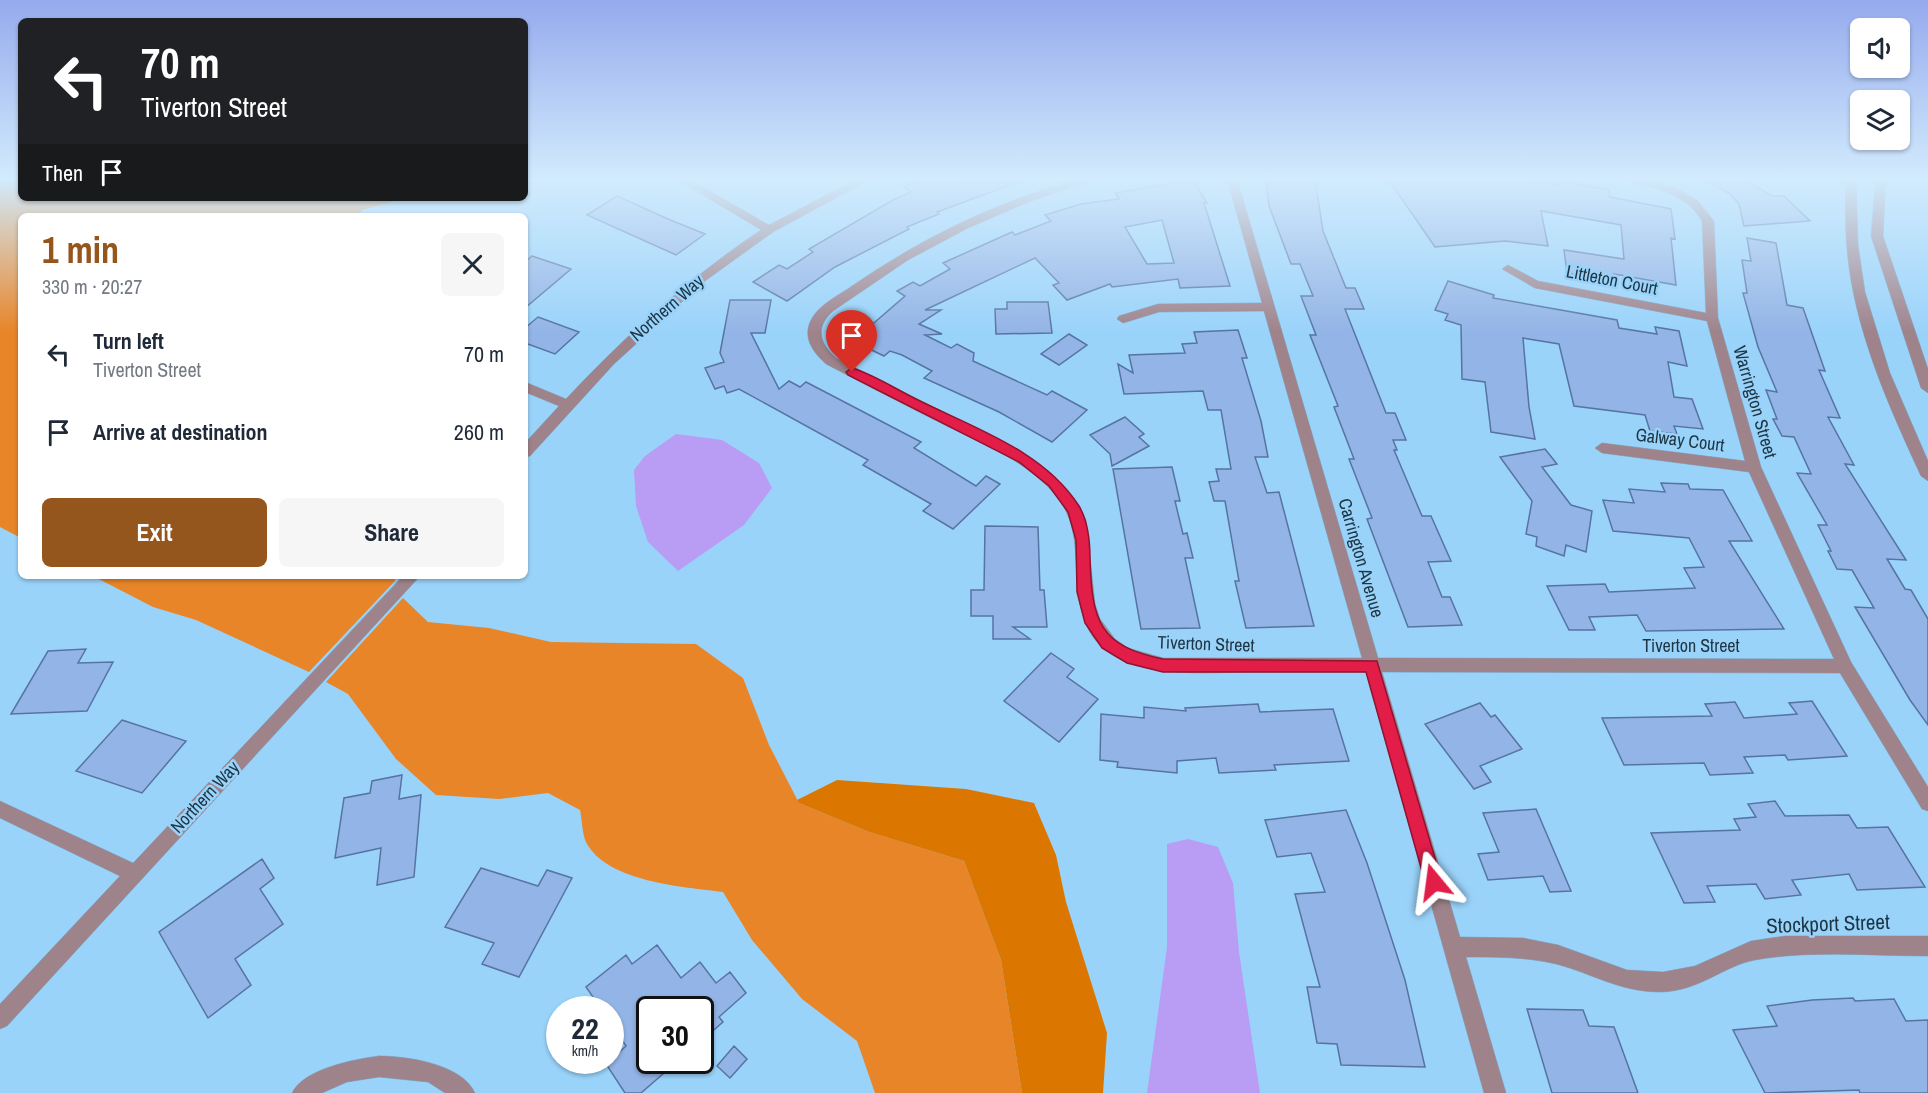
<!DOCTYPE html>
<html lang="en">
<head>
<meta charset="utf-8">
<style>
  body { margin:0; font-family:"Archivo Narrow",sans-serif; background:#f6f6f7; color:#1f2937; height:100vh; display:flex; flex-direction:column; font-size:22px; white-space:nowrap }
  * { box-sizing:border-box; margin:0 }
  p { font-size:20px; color:#747a83 }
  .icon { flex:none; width:33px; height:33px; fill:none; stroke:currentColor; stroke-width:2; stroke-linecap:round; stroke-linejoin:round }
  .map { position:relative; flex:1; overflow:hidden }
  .sheet { position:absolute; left:18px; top:213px; width:510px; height:366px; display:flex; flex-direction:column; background:#fff; border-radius:9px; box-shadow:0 2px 4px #0004 }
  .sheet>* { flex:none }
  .hud { position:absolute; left:18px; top:18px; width:510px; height:183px; border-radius:9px; box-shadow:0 2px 4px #0004; background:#202124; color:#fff; overflow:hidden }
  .buttons { position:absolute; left:1850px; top:18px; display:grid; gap:12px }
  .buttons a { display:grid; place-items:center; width:60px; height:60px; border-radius:9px; background:#fff; box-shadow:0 2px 4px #0004; font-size:30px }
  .speed { position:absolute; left:546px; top:996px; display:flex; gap:12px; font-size:30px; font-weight:700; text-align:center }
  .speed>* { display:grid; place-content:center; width:78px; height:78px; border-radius:50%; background:#fff; box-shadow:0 2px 4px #0004; line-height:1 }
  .speed small { font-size:15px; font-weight:400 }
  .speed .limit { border:3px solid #111; border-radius:9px; background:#fff; color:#111 }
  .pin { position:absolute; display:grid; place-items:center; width:51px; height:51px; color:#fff; margin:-62px -26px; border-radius:50% 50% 50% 0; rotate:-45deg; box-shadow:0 0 6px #0007 }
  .pin .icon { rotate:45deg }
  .me { position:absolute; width:66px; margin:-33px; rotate:344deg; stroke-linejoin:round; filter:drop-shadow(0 0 4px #0008) }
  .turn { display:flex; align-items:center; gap:21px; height:126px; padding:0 24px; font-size:27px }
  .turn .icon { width:78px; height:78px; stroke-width:2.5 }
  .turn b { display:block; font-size:42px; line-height:51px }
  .then { display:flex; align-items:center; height:57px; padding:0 24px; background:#0003; gap:12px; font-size:22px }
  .round { display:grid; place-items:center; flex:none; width:63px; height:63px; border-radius:9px; background:#f6f6f7 }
  .overview { display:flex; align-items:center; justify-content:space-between; height:102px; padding:0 24px }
  h1 { font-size:36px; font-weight:700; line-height:45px; color:#95561d }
  .cta { display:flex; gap:12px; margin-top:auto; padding:12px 24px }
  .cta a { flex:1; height:69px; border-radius:9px; background:#95561d; color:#fff; font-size:24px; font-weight:700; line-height:69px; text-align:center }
  .cta a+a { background:#f6f6f7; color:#1f2937 }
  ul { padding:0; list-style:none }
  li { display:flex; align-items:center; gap:18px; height:78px; padding:0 24px }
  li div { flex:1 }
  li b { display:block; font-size:22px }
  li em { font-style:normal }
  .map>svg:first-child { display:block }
  .green { fill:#e88528 }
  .forest { fill:#db7701 }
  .water { fill:#b99cf4 }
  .building { fill:#93b4e6; stroke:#5674a2; stroke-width:1.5; fill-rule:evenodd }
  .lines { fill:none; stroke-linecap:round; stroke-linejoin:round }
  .minor-casing { stroke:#7eb0d2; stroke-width:1 }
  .minor { fill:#9f838b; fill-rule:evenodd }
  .route { fill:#e11d48; stroke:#92132f; stroke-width:1.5 }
  .labels { text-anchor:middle; stroke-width:5; stroke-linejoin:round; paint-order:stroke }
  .street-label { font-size:18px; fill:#1d3544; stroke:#9ad3fa }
  .near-street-label { font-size:21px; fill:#1d3544; stroke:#9ad3fa }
</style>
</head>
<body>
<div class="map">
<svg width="1928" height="1093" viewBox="0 0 1928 1093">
  <rect width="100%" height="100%" fill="#9ad3fa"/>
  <path class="green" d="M0 179H21V198H406L362 210 357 216H21V538L0 527Z
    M93 576H394L395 581 309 672 196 620 153 607Z
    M403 598 428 622 489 628 551 642 696 644 743 678 769 745 799 803 869 832 964 861 1001 960 1022 1093H875L857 1041 802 999 752 940 723 892C684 887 606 882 586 842 582 833 582 819 580 810L548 793 499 799 436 795 396 759 348 694 326 682Z"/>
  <path class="forest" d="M837 780 966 789 1034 803 1056 855 1066 902 1107 1033 1103 1093H1022L1001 960 964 861 869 832 799 803 797 800Z"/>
  <path class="water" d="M676 434 722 440 759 463 772 488 744 525 678 571 648 542 636 506 634 470 645 456Z
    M1188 839 1218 847 1233 883 1239 952 1260 1093H1147L1167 947V844Z"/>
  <path class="building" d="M922 179 1021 181 937 212 939 214 907 227 909 229 835 267 787 301 753 282 779 265 787 269 813 252 809 249 893 200 911 192 904 187Z
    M1266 179H1315L1323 231 1346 288H1355L1364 309H1345L1386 413H1395L1406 440H1393L1397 450H1394L1422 516H1431L1451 561 1428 562 1442 597H1450L1462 625 1408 627 1367 519 1372 518 1349 459H1354L1334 407 1338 406 1310 335H1316L1301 296H1313L1300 264H1291L1269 206Z
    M1388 179H1524L1559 185V181L1609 190 1610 197 1671 209 1675 239 1671 238 1676 285 1614 274 1616 281 1567 273 1564 250 1624 259 1621 225 1541 211 1548 246 1505 241 1435 247Z
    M1705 179H1743L1772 196H1784L1810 221 1744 226 1739 204 1730 194Z
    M1193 180 1207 203H1204L1230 286 1180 288 1178 279 1112 287 1110 284 1067 300 1053 285 1059 283 1035 258 925 310H941L919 324 942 334 925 335 951 348 957 344 974 353 973 361 1047 395 1052 391 1087 410 1052 442 999 412 924 378 932 371 902 355 890 351 884 356 853 341 905 296 897 291 913 282 920 286 950 269 943 263 1012 232 1015 235 1051 221 1045 215 1081 204 1119 199 1115 193ZM1162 220 1174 263 1147 264 1125 227Z
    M617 196 668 219 705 234 676 255 587 215Z
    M1747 238 1776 243 1787 305 1803 308 1825 371 1819 370 1840 418 1828 417 1854 465 1845 464 1906 560 1887 559 1905 589 1911 590 1928 619V725L1910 700 1855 607 1874 608 1852 570 1837 569 1828 551H1831L1818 525H1827L1797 473 1811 474 1794 437 1782 436 1773 419H1777L1766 390 1777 392 1758 347 1743 293H1747L1742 260 1751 261Z
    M532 256 571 269 525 308V262Z
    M1448 281 1494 295 1493 298 1617 320 1619 328 1657 334 1655 327 1679 331 1687 366 1668 362 1674 397 1692 399 1703 429 1674 426 1677 434 1650 431 1645 415 1574 406 1559 344 1523 338 1529 407 1535 439 1491 432 1485 382 1462 379 1461 325 1445 320 1448 314 1435 310Z
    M730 300H771L765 333H751L779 389 789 381 800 387 806 382 921 442 914 448 976 486 986 476 1000 484 953 529 923 511 931 504 863 465 868 460 739 389 727 393 724 386 715 389 705 368 724 362 720 353Z
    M1007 302H1048L1052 333 996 334 995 309H1007Z
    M538 317 579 332 555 354 525 343V328Z
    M1238 330 1247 358H1242L1261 421 1268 457H1255L1267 493 1279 492 1314 626 1246 628 1235 581H1239L1225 501H1214L1209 482 1219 481 1216 469H1231L1221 410H1208L1203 391 1124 394 1118 364 1133 373 1129 355 1185 353 1182 344 1197 343 1194 332Z
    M1069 334 1087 345 1059 365 1041 354Z
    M1125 417 1144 434 1139 437 1149 446 1112 466 1110 454 1090 435Z
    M1545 449 1557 464 1542 467 1571 505 1592 511 1586 552 1566 545 1564 556 1536 546 1537 537 1526 534 1532 501 1500 457Z
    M1172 467 1180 501H1175L1183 534 1187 533 1193 558H1185L1200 628 1141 629 1113 469Z
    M1661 483 1688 484 1690 489 1723 490 1752 541H1729L1784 629 1646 631 1637 615 1589 617 1595 630H1569L1547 586 1605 584 1609 592 1695 588 1684 568 1704 567 1689 538 1613 531 1603 500 1634 503 1629 489 1665 492Z
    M985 526 1038 527 1040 590H1044L1047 627H1013L1030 639H993V616H971V590H984Z
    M86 649 78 663 113 662 87 711 11 714 48 651Z
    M1051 653 1074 669 1067 677 1098 699 1059 742 1004 701Z
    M1812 701 1847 756 1788 760 1785 755 1744 757 1753 773 1710 775 1704 763 1624 765 1602 718 1712 716 1705 704 1735 702 1744 718 1797 714 1789 703Z
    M1480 703 1491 717 1495 715 1522 749 1480 766 1491 782 1474 789 1425 724Z
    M1258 704 1260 712 1333 709 1349 761 1274 765 1276 770 1219 773 1216 758 1177 761V773L1117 767 1118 762 1100 760 1101 714 1144 718V707L1186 711 1185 708Z
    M122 720 186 741 142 793 76 771Z
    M402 775 399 799 421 795 414 877 377 885 381 848 335 858 344 798 370 793 372 781Z
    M1775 801 1785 816 1849 815 1857 828 1888 827 1925 887 1857 890 1849 874 1792 880 1801 895 1765 899 1756 884 1707 886 1715 902 1684 903 1651 833 1740 830 1734 819 1756 817 1748 804Z
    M1536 809 1571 891 1550 892 1543 876 1488 880 1478 854 1499 852 1483 813Z
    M1346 810 1367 863 1405 980 1425 1067 1341 1065 1337 1044 1317 1043 1307 987H1320L1295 894 1325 892 1311 853 1277 857 1265 820Z
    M262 859 274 878 260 889 283 924 235 959 251 985 208 1018 159 932Z
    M481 868 538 886 547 870 572 878 519 977 482 964 494 943 445 927Z
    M657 945 681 978 700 962 716 983 730 972 746 993 719 1017 723 1022 700 1042V1010H650V1060H679L641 1093H625L606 1064 626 1046 610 1023V1010H602L586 987 626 955 632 964Z
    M1853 998 1855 1001 1894 999 1906 1021 1928 1020V1093H1860L1859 1090 1765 1093 1733 1030 1777 1026 1767 1006 1812 1000Z
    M1527 1009 1583 1010 1589 1026 1614 1027 1638 1093H1552Z
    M734 1046 747 1059 730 1078 717 1066Z"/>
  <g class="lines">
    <defs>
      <path id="minor" d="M676 179H689L769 225 857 179H871L773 232 705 281 614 364 530 456 525 457V443L559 406 525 392V382L566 399C626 335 689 278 761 230Z
        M1079 179H1097L1031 201 968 228 908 260 833 311C815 327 819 343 836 358L1003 442 1052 474 1078 504 1086 520 1095 604 1100 619 1115 639 1128 648 1163 658H1362L1264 311 1159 312 1123 323 1117 319 1119 316 1158 304 1262 303 1227 179H1237L1378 658 1834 659 1749 472 1602 453 1595 448 1602 443 1745 461 1707 321 1535 288 1502 269 1508 265 1538 281 1706 313 1702 221C1690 200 1669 192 1647 186 1640 184 1631 184 1625 179H1644L1679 189 1698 201 1714 221 1718 318 1761 467 1851 662 1928 787V811L1922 809 1840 673 1382 672 1460 937 1523 938 1558 945 1627 970 1663 972 1695 966 1751 941 1785 936H1928V956C1871 956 1811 950 1755 960 1723 966 1700 991 1661 992 1619 992 1594 974 1556 964 1526 957 1496 957 1466 957L1506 1093H1484L1366 672C1328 672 1290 672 1252 672 1198 672 1106 684 1084 619 1069 578 1086 533 1057 497 1027 460 980 443 939 422 901 403 864 384 826 364 815 354 804 341 809 325 815 306 838 296 852 286 922 238 997 201 1079 179Z
        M1846 179H1856L1858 245 1865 292 1890 373 1928 461V481L1921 476C1890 409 1859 340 1849 267 1845 238 1845 208 1846 179Z
        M1876 179H1886L1883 236 1928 369V393L1921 388 1871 236Z
        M403 576H420L7 1026 0 1029V1004L120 876 0 818V801L133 863Z
        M379 1056C407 1056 462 1064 475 1093H445L428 1082 379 1077 347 1082 322 1093H292C303 1069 355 1059 379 1056Z"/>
    </defs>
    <use href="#minor" class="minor-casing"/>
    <use href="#minor" class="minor"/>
  </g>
  <linearGradient id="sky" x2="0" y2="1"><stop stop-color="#95aaed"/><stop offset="0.54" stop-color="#d2ebfd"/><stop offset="1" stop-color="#d2ebfd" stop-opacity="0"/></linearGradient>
  <rect width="1928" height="332" fill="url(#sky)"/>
  <path class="route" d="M852 368C875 375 897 390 918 400 974 428 1044 451 1079 506 1088 521 1090 542 1090 559 1092 621 1099 646 1163 659L1377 661 1442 882 1440 888 1434 890 1428 888 1425 882 1366 672H1163L1127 663 1102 648 1085 623 1077 592 1076 540 1068 512 1049 486 1019 462 848 375 846 372Z"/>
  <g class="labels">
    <g class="street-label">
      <text transform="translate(1612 280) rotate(11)" y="6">Littleton Court</text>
      <text transform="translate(667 308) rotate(-41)" y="6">Northern Way</text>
      <text transform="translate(1755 402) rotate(74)" y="6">Warrington Street</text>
      <text transform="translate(1680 440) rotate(7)" y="6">Galway Court</text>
      <text transform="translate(1361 558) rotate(74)" y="6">Carrington Avenue</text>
      <text transform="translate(1206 644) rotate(2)" y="6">Tiverton Street</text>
      <text x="1691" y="652">Tiverton Street</text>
      <text transform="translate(205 797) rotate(-47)" y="6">Northern Way</text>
    </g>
    <g class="near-street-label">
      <text transform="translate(1828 924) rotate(-2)" y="7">Stockport Street</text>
    </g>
  </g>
</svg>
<div class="buttons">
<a><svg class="icon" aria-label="sound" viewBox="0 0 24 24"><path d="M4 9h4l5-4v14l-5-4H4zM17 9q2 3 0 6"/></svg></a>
<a><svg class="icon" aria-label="layers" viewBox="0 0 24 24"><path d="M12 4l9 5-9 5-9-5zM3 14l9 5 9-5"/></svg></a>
</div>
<div class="speed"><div>22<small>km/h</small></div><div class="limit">30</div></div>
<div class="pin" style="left:852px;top:372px;background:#d93025"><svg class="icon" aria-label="arrive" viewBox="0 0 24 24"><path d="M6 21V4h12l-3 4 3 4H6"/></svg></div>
<svg class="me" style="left:1434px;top:882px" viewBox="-20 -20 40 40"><path d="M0-17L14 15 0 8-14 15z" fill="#e11d48" stroke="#fff" stroke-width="4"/></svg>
<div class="hud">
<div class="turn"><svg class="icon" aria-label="left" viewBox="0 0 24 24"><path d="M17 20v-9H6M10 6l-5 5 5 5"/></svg><div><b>70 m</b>Tiverton Street</div></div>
<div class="then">Then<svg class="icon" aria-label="arrive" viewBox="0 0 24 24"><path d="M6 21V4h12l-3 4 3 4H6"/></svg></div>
</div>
<section class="sheet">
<div class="overview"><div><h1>1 min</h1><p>330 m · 20:27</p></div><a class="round"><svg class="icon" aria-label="close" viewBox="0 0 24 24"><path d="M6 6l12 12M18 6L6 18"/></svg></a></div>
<ul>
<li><svg class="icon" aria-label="left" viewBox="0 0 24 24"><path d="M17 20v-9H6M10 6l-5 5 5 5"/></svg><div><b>Turn left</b><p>Tiverton Street</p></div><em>70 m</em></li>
<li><svg class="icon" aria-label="arrive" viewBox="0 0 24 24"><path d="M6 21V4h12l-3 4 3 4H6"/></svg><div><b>Arrive at destination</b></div><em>260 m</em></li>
</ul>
<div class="cta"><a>Exit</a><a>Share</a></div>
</section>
</div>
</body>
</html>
